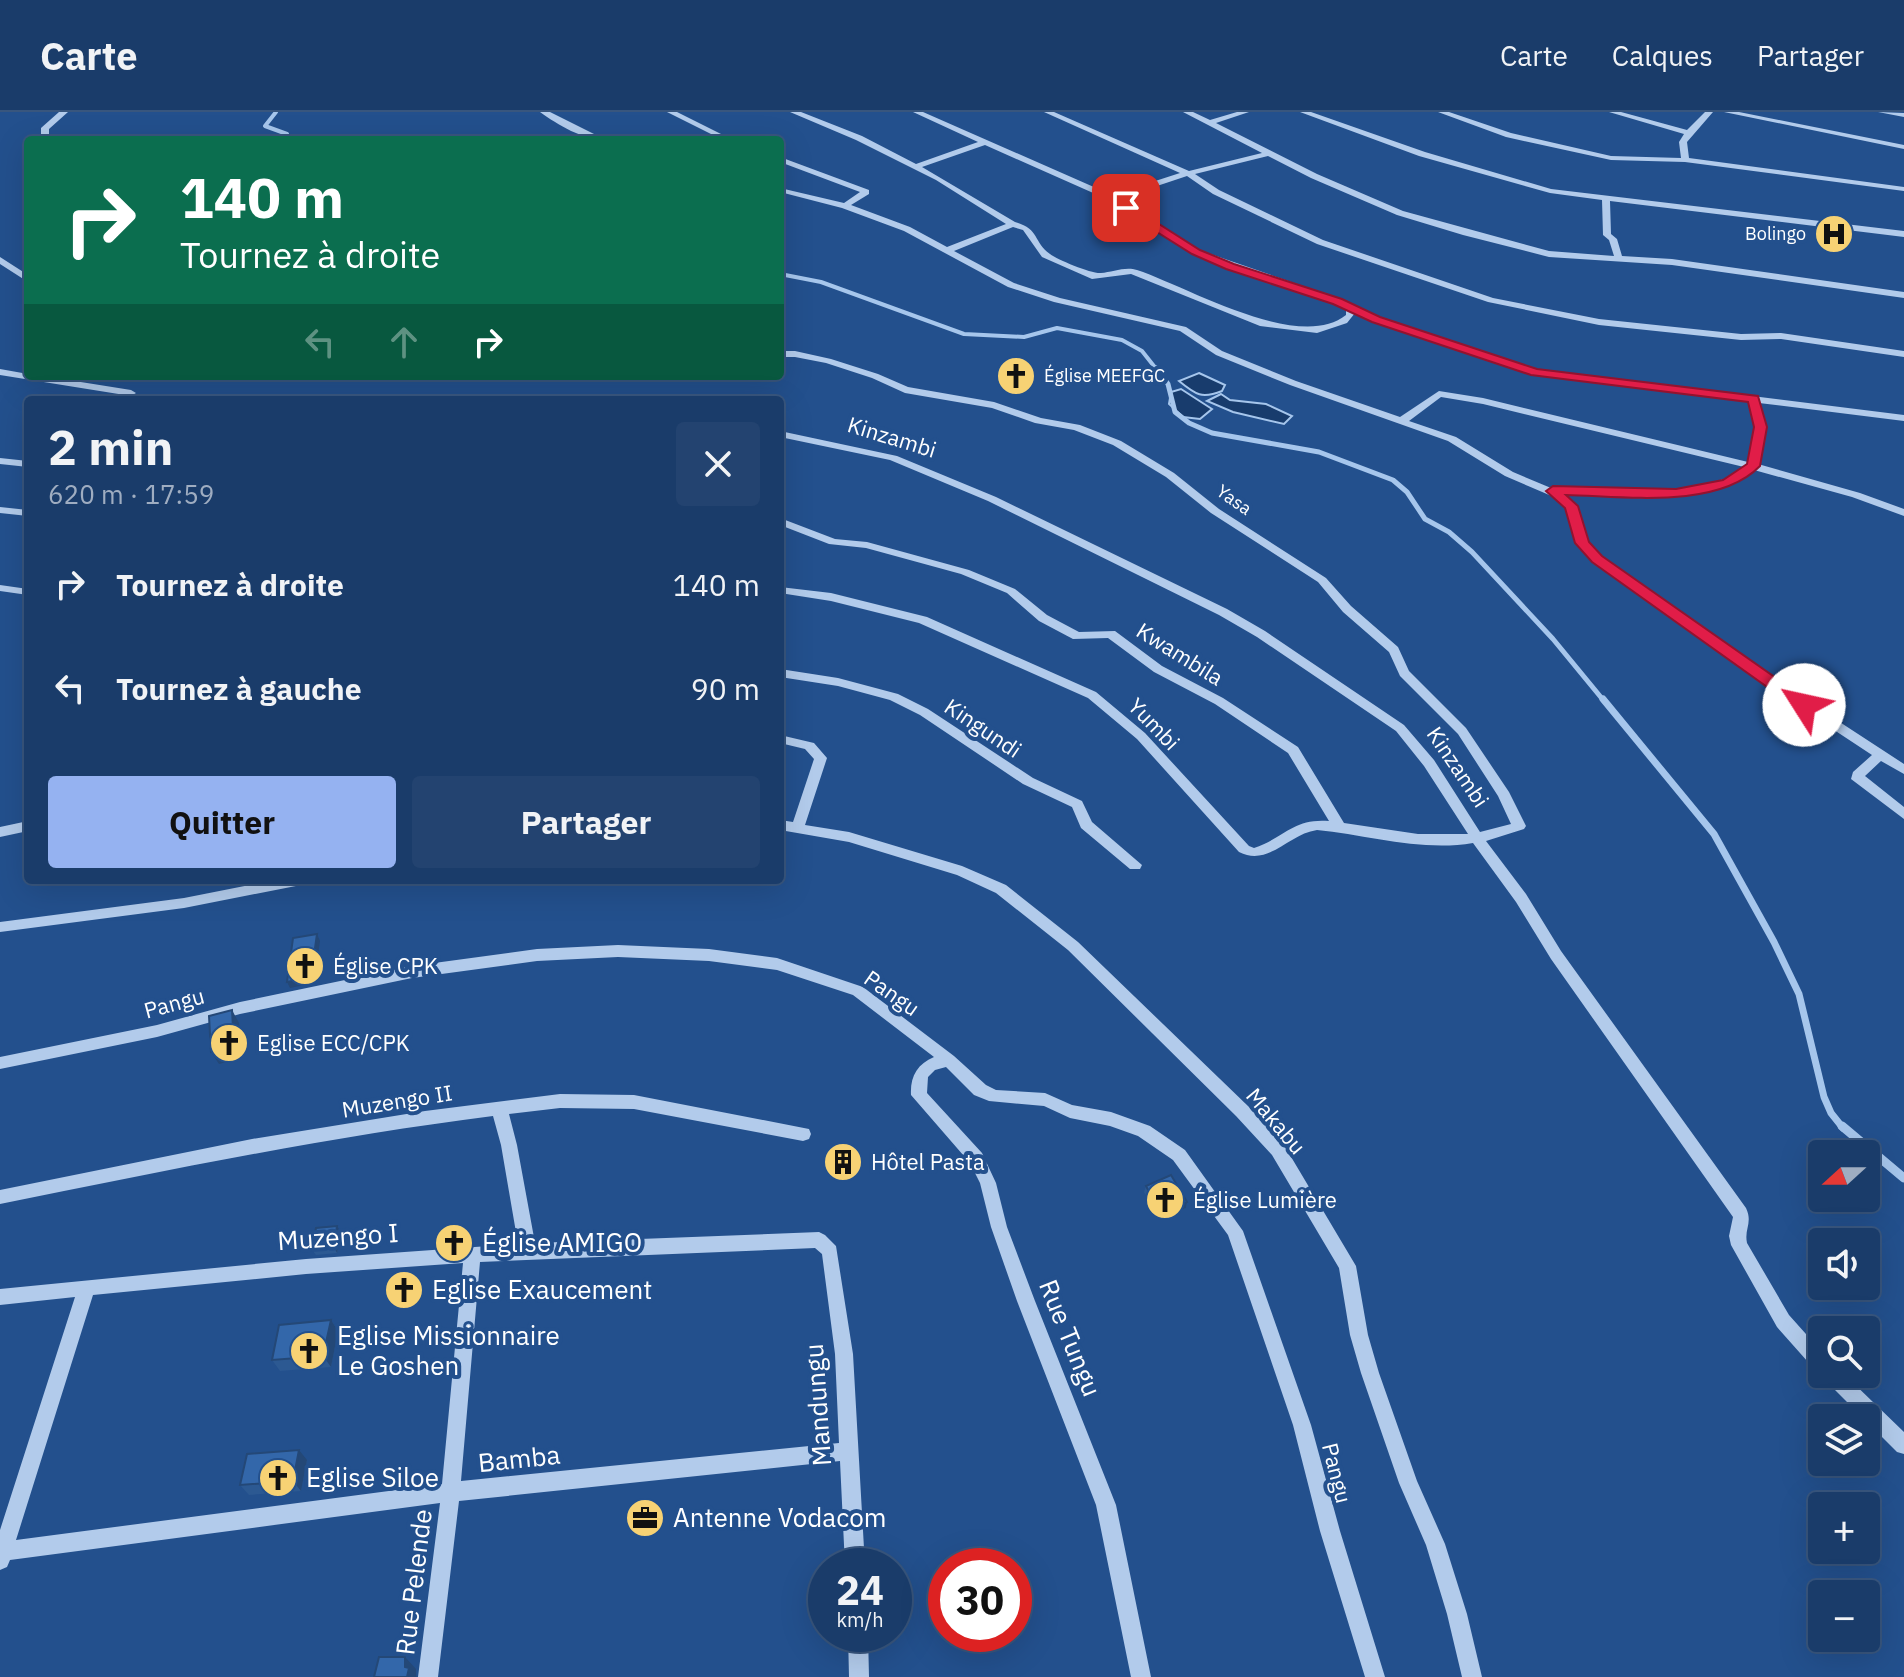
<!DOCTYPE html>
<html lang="fr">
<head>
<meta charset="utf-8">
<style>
  body { margin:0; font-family:"IBM Plex Sans",sans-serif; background:#234370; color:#f1f3f6; height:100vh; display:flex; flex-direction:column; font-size:30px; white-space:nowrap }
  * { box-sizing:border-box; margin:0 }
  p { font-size:26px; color:#9fadc1 }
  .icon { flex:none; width:44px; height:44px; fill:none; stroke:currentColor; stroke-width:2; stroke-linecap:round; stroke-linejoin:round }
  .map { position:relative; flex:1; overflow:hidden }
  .details { position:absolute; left:24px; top:284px; width:760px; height:488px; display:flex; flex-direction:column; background:#1a3c6a; border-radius:8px; box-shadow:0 8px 32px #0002,0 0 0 2px #38567e }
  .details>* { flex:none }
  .top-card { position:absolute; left:24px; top:24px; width:760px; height:244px; border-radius:8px; box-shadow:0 8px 32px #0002,0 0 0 2px #38567e; background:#0b6e4f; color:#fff; overflow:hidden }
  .needle { width:52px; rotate:249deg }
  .fabs { position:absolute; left:1808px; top:1028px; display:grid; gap:16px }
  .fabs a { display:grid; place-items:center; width:72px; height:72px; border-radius:8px; background:#1a3c6a; box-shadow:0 8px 32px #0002,0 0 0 2px #38567e; font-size:40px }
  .speed { position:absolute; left:808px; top:1436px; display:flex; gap:16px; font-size:40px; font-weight:700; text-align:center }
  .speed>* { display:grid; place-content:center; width:104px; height:104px; border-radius:50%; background:#1a3c6a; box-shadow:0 8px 32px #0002,0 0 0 2px #38567e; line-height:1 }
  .speed small { font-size:20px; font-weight:400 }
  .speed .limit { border:12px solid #d22; background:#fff; color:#111 }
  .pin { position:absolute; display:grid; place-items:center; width:68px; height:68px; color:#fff; margin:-34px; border-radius:16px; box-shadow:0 4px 12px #0006 }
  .me { position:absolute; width:88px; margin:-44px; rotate:305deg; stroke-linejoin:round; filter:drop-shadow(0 0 6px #0008) }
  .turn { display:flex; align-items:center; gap:28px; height:168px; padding:0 24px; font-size:36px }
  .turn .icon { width:104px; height:104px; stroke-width:2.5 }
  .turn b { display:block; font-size:56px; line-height:68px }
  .lanes { display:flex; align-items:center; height:76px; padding:0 24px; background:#0003; justify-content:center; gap:40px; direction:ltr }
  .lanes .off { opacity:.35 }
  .round { display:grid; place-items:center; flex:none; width:84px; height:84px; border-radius:8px; background:#234370 }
  .summary { display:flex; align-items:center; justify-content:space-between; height:136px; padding:0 24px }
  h1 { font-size:48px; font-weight:700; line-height:60px }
  .cta { display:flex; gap:16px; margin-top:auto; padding:16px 24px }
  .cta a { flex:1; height:92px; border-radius:8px; background:#95b2f1; color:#111; font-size:32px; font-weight:700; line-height:92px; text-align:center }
  .cta a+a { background:#234370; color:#f1f3f6 }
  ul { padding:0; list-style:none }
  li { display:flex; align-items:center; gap:24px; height:104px; padding:0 24px }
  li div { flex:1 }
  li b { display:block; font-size:30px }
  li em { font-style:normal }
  header { display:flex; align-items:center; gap:48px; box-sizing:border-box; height:112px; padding:0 40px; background:#1a3c6a; border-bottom:2px solid #38567e }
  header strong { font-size:38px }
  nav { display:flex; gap:44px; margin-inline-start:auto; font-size:28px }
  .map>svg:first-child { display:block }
  .water { fill:#183c6d; stroke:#a6c6ec; stroke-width:2 }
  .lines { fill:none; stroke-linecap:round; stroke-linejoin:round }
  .stream-far3 { stroke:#a6c6ec; stroke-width:4 }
  .stream-far2 { stroke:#a6c6ec; stroke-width:5 }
  .stream-far1 { stroke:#a6c6ec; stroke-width:7 }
  .stream { stroke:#a6c6ec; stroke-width:9 }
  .minor { fill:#b2cbeb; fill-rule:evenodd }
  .wall { fill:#2c5992 }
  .shaded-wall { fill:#244877 }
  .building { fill:#3367aa; stroke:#244877; stroke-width:2 }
  .route { fill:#e11d48; stroke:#92132f; stroke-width:2 }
  .labels { text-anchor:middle; stroke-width:8; stroke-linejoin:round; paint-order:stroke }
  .far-poi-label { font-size:18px; fill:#fff; stroke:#23508d; text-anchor:end }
  .far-street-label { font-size:18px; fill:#fff; stroke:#23508d }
  .street-label { font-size:22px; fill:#fff; stroke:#23508d }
  .poi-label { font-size:22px; fill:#fff; stroke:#23508d; text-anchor:start }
  .near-street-label { font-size:26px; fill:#fff; stroke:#23508d }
  .near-poi-label { font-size:26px; fill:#fff; stroke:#23508d; text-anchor:start }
</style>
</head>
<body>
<header>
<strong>Carte</strong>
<nav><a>Carte</a><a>Calques</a><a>Partager</a></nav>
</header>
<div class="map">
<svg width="1904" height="1565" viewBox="0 0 1904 1565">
  <rect width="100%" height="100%" fill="#23508d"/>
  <path class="water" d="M1199 261 1225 273 1222 279C1202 287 1196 283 1179 269Z
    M1181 277 1212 297 1200 307 1183 305 1169 292 1171 280Z
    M1221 282 1230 288 1266 292 1292 304 1284 312 1233 300 1207 289Z"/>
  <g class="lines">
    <path class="stream-far3" d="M276 0 265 14 287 22 283 28
      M780 162 821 170 964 222 1024 225 1057 216 1122 228 1142 239 1157 258"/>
    <path class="stream-far2" d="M1156 256 1168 272 1175 300 1189 311 1212 321 1319 340 1393 368 1407 380 1425 407 1449 420 1472 440 1553 527 1604 589"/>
    <path class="stream-far1" d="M1603 587 1714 722 1774 830 1799 882 1824 985 1831 1001 1843 1016"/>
    <path class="stream" d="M1842 1014 1904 1066"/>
    <path class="minor" d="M59 0H68L49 17V22L55 28H46L41 23V16Z
      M540 0H550L606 28C583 28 558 13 540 0Z
      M667 0H677L733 28H723Z
      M790 0H801L862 24 916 52 978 30 913 0H923L1112 83 1180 61 1044 0H1054L1189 59 1262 41 1183 0H1193L1210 8 1237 0H1249L1216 11 1317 62 1403 99 1549 139 1614 144 1609 128 1603 123 1602 88 1550 81 1419 44 1300 0H1311L1425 40 1551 77 1904 119V125L1610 89 1611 122 1617 127 1622 144 1672 147 1904 180V186L1672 153 1549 145 1463 123 1397 103 1311 66 1268 44 1195 62 1219 78 1323 128 1493 186 1599 207 1741 222 1781 221 1904 239V245L1781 227 1741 228 1599 213 1488 190 1317 132 1213 82 1187 64 1118 87 1199 138 1340 187 1379 206 1536 257 1904 303V309L1759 291 1765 311 1758 352 1860 381 1904 397V404L1852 385 1754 358C1693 397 1633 380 1564 382 1582 393 1578 413 1587 430 1590 435 1597 440 1601 445L1783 573 1904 652V662L1881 649 1865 664 1904 695V707L1851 667 1853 660 1872 643 1775 579 1593 449 1576 431 1566 394 1561 388 1505 364 1448 329 1290 273 1216 243 1180 219 1054 190 1008 175 904 119 842 96 780 80V76L844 91 860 80 780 50V45L869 78V82L851 93 910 115 947 135 1006 112 936 68 856 28ZM985 33 1109 88 1193 142 1334 191 1346 197V203C1299 241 1186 174 1137 158 1126 154 1112 160 1101 161 1092 162 1058 148 1050 142 1033 130 1040 117 1015 110L922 55ZM1013 115 1023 118 1042 145 1092 167 1131 162 1260 214 1317 221 1347 211 1355 201 1373 210 1535 263 1749 290 1755 311 1748 350 1483 286 1439 279 1400 305 1296 269 1222 239 1186 215 1060 186 1014 171 954 139ZM1441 285 1483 292 1744 355 1727 366 1705 373 1683 377 1551 376 1513 360 1456 325 1409 309Z
      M1438 0H1449L1511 21 1611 44 1681 46 1679 30 1684 22 1609 0H1621L1687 18 1705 0H1713L1687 30 1689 46 1904 75V79L1685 50 1611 48 1506 25Z
      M1724 0H1739L1904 33V37Z
      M1878 0 1904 1V5Z
      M0 145 28 163V170L0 152Z
      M780 239H795L831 247 878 262 908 275 994 290 1041 306 1080 313 1121 329 1174 361 1219 397 1326 466 1351 494 1398 535 1409 559 1466 616 1509 680 1526 714 1524 717 1486 729 1526 782 1561 839 1746 1096C1753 1111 1744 1117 1747 1131L1789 1203 1822 1240V1262L1816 1259 1777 1215 1731 1133 1729 1124 1733 1105 1551 847 1516 790 1473 731C1422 740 1368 723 1317 718 1288 722 1269 755 1239 740L1137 627 1088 586 919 511 831 489 780 481V475L831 481 927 505 1096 580 1145 621 1249 734 1254 736C1284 726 1293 706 1329 709L1288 641 1215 592 1154 560 1108 526 1073 527 1039 509 1007 481 961 462 866 436 829 432 780 413V406L835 427 867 430 969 458 1015 477 1047 503 1079 520 1115 519 1162 554 1223 586 1298 635 1344 711 1418 722H1468L1424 654 1396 619 1257 525 1219 503 988 389 890 348 780 325V319L897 344 996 385 1227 497 1265 519 1404 613 1434 648 1480 720 1511 712 1498 684 1458 622 1400 564 1389 540 1343 500 1318 470 1211 401 1166 365 1113 333 1074 318 1035 311 992 296 905 281 872 266 826 251 795 245H780Z
      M0 257 28 262V264H43L131 278 136 281 131 284 0 263Z
      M0 346 28 349V355L0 352Z
      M0 395 28 398V404L0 401Z
      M0 473 28 477V483L0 479Z
      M780 557 838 566 898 582 928 597 1033 666 1082 689 1092 710 1142 753 1140 757H1130L1081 716 1072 695 1023 672 920 603 890 588 838 574 780 565Z
      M780 623 814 631 827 646 805 713 849 720 962 754 1006 773 1078 830 1248 994 1284 1033 1356 1154 1368 1223 1379 1261 1417 1369 1445 1432 1467 1502 1482 1565H1462L1447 1502 1426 1433 1399 1371 1361 1261 1350 1223 1339 1156 1272 1043 1236 1004 1068 838 996 781 957 763 849 730 780 718V708L793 710 814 647 805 637 780 631Z
      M28 709V719L0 725V715Z
      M275 768H308L301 773 184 796 0 820V810L184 786Z
      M618 833 709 837 777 846 863 875 954 944 986 973 996 978 1045 981 1072 993 1111 1000 1150 1014 1185 1038 1243 1119 1311 1313 1340 1419 1385 1565H1365L1320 1419 1293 1313 1228 1123 1173 1048 1138 1024 1110 1014 1070 1006 1044 994 989 989 974 983 946 955 935 958 928 965 927 981 982 1041 996 1071 1007 1115 1035 1189 1116 1393 1151 1565H1131L1096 1393 1017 1189 991 1115 980 1071 970 1051 911 983C910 965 917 952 934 945L853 883 777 858 709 849 618 845 537 849 412 866 240 902 157 925 0 957V945L157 913 240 890 412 854 537 837Z
      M560 982 634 983 809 1017 811 1022 809 1027 803 1029 634 997 560 996 509 1002 517 1033 535 1131 819 1120 825 1123 836 1134 853 1242 865 1454H845L840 1349 459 1389 438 1565H418L440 1391 10 1448 7 1455 0 1458V1418L75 1185 0 1193V1177L306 1147 518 1132 501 1033 493 1004C327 1025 164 1059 0 1092V1078L252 1027 425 999ZM815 1136 822 1142 835 1242 839 1331 461 1369 480 1150ZM463 1151 442 1372 16 1428 93 1183 306 1162Z
      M1822 1262H1844L1904 1320V1342L1897 1340 1866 1309V1306H1863L1825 1268Z
      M848 1522H868L869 1565H849Z"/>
  </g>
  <path class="wall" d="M1146 1074 1187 1090 1186 1096 1159 1106 1144 1080Z
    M341 1120 337 1141 316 1143 312 1138Z
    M331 1208 338 1219 331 1255 280 1259 272 1248Z
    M307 1348 301 1379 249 1383 240 1373Z"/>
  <path class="shaded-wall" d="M317 822 320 829 314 871 290 876 287 870Z
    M232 898 239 911 242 946 219 952 211 940Z
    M1187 1090 1186 1096 1159 1106 1160 1100Z
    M337 1114 341 1120 337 1141 334 1135Z
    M331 1208 338 1219 331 1255 323 1244Z
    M299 1338 307 1348 301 1379 293 1369Z
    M405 1545 416 1557V1564L417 1565H407L405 1555Z"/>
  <path class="building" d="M317 822 311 865 287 870 293 826Z
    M232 898 234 933 211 940 209 904Z
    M1171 1063 1187 1090 1160 1100 1146 1074Z
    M337 1114 334 1135 312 1138 316 1116Z
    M331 1208 323 1244 272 1248 279 1213Z
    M299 1338 293 1369 240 1373 247 1342Z
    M379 1545H405V1555L409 1556 407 1565H374Z"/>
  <path class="route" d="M1122 93H1129L1200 138 1234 152 1342 187 1380 205 1537 257 1758 284 1767 315 1760 354C1717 398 1623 384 1566 383L1578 394 1589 430 1602 444 1809 589V597H1798L1592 450 1575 431 1565 396 1546 379 1553 374 1676 377 1723 368 1747 352 1754 315 1748 290 1531 263 1372 210 1333 192 1226 157 1192 142 1122 98Z"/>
  <defs>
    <symbol id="hospital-disc" viewBox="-11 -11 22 22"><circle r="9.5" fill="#f7d274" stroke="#23508d"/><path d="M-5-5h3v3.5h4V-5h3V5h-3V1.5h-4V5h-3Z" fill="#111"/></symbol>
    <symbol id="church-disc" viewBox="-11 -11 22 22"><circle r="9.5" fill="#f7d274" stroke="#23508d"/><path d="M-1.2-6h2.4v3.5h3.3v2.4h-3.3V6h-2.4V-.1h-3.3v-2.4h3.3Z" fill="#111"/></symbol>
    <symbol id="building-disc" viewBox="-11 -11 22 22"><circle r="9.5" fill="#f7d274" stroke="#23508d"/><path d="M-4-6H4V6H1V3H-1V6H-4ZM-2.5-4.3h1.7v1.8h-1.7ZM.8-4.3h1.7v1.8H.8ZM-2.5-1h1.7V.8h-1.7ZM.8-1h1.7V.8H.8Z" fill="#111"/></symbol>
    <symbol id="office-disc" viewBox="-11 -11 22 22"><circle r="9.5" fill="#f7d274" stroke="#23508d"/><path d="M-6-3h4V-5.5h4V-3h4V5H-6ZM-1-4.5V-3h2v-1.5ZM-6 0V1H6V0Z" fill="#111"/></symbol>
  </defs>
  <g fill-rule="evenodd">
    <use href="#hospital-disc" x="1812" y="100" width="44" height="44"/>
    <use href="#church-disc" x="994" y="242" width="44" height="44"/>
    <use href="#church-disc" x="283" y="832" width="44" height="44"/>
    <use href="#church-disc" x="207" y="909" width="44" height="44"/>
    <use href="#building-disc" x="821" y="1028" width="44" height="44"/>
    <use href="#church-disc" x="1143" y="1066" width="44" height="44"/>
    <use href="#church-disc" x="432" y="1109" width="44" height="44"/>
    <use href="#church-disc" x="382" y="1156" width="44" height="44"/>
    <use href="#church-disc" x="287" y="1217" width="44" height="44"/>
    <use href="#church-disc" x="256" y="1344" width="44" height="44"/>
    <use href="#office-disc" x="623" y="1384" width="44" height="44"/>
  </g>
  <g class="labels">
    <g class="far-poi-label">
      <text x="1806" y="128">Bolingo</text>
      <text x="1044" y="270" text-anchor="start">Église MEEFGC</text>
    </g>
    <g class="far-street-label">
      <text transform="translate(1234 388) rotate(35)" y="6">Yasa</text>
    </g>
    <g class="street-label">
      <text transform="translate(892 325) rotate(17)" y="8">Kinzambi</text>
      <text transform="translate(1180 542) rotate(32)" y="8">Kwambila</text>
      <text transform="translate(1154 612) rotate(46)" y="8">Yumbi</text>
      <text transform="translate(983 616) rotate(34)" y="8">Kingundi</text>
      <text transform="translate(1458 655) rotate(56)" y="8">Kinzambi</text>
      <text transform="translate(892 881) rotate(35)" y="8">Pangu</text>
      <text transform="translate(174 891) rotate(-15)" y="8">Pangu</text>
      <text transform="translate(397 989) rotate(-9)" y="8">Muzengo II</text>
      <text transform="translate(1276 1009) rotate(50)" y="8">Makabu</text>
      <text transform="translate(1337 1361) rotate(76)" y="8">Pangu</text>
    </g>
    <g class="poi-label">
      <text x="333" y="862">Église CPK</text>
      <text x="257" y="939">Eglise ECC/CPK</text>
      <text x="871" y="1058">Hôtel Pasta</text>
      <text x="1193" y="1096">Église Lumière</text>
    </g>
    <g class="near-street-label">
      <text transform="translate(338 1125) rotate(-4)" y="9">Muzengo I</text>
      <text transform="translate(1070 1226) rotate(68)" y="9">Rue Tungu</text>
      <text transform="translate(818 1293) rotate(-94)" y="9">Mandungu</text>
      <text transform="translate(519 1347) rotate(-6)" y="9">Bamba</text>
      <text transform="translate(414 1470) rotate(-83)" y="9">Rue Pelende</text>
    </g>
    <g class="near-poi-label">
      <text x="482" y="1140">Église AMIGO</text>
      <text x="432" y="1187">Eglise Exaucement</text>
      <text x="337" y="1233">Eglise Missionnaire<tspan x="337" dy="30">Le Goshen</tspan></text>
      <text x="306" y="1375">Eglise Siloe</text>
      <text x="673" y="1415">Antenne Vodacom</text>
    </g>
  </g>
</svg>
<div class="fabs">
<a><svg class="needle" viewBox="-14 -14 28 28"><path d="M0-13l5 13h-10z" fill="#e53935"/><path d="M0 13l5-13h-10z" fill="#9fadc1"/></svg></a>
<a><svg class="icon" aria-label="sound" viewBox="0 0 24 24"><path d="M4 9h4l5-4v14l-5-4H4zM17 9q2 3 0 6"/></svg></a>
<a><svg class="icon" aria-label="search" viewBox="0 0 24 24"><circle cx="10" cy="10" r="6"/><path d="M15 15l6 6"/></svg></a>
<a><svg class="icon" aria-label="layers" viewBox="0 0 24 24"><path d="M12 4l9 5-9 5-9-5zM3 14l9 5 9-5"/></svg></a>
<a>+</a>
<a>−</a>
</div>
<div class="speed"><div>24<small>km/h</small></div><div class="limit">30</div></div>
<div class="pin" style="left:1126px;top:96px;background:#d93025"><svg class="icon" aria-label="arrive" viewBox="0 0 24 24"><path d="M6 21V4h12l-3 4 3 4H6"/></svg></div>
<svg class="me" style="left:1804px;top:593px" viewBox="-20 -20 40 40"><circle r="19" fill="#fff"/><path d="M0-13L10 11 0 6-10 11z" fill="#e11d48"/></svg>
<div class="top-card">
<div class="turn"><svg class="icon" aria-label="right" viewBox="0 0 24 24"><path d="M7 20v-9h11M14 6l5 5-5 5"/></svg><div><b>140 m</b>Tournez à droite</div></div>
<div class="lanes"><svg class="icon off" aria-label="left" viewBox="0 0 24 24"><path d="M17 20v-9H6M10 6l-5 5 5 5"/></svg><svg class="icon off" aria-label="ahead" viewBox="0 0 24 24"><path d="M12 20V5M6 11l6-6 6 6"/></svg><svg class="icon" aria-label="right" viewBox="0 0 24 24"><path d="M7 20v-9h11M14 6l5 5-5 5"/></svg></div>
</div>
<section class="details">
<div class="summary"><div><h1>2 min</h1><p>620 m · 17:59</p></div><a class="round"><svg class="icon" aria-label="close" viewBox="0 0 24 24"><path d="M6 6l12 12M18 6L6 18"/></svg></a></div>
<ul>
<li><svg class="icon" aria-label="right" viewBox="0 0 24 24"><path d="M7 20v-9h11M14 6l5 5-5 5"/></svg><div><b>Tournez à droite</b></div><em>140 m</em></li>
<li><svg class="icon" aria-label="left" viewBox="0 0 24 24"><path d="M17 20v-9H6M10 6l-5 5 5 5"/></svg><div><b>Tournez à gauche</b></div><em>90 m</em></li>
</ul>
<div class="cta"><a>Quitter</a><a>Partager</a></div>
</section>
</div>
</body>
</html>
